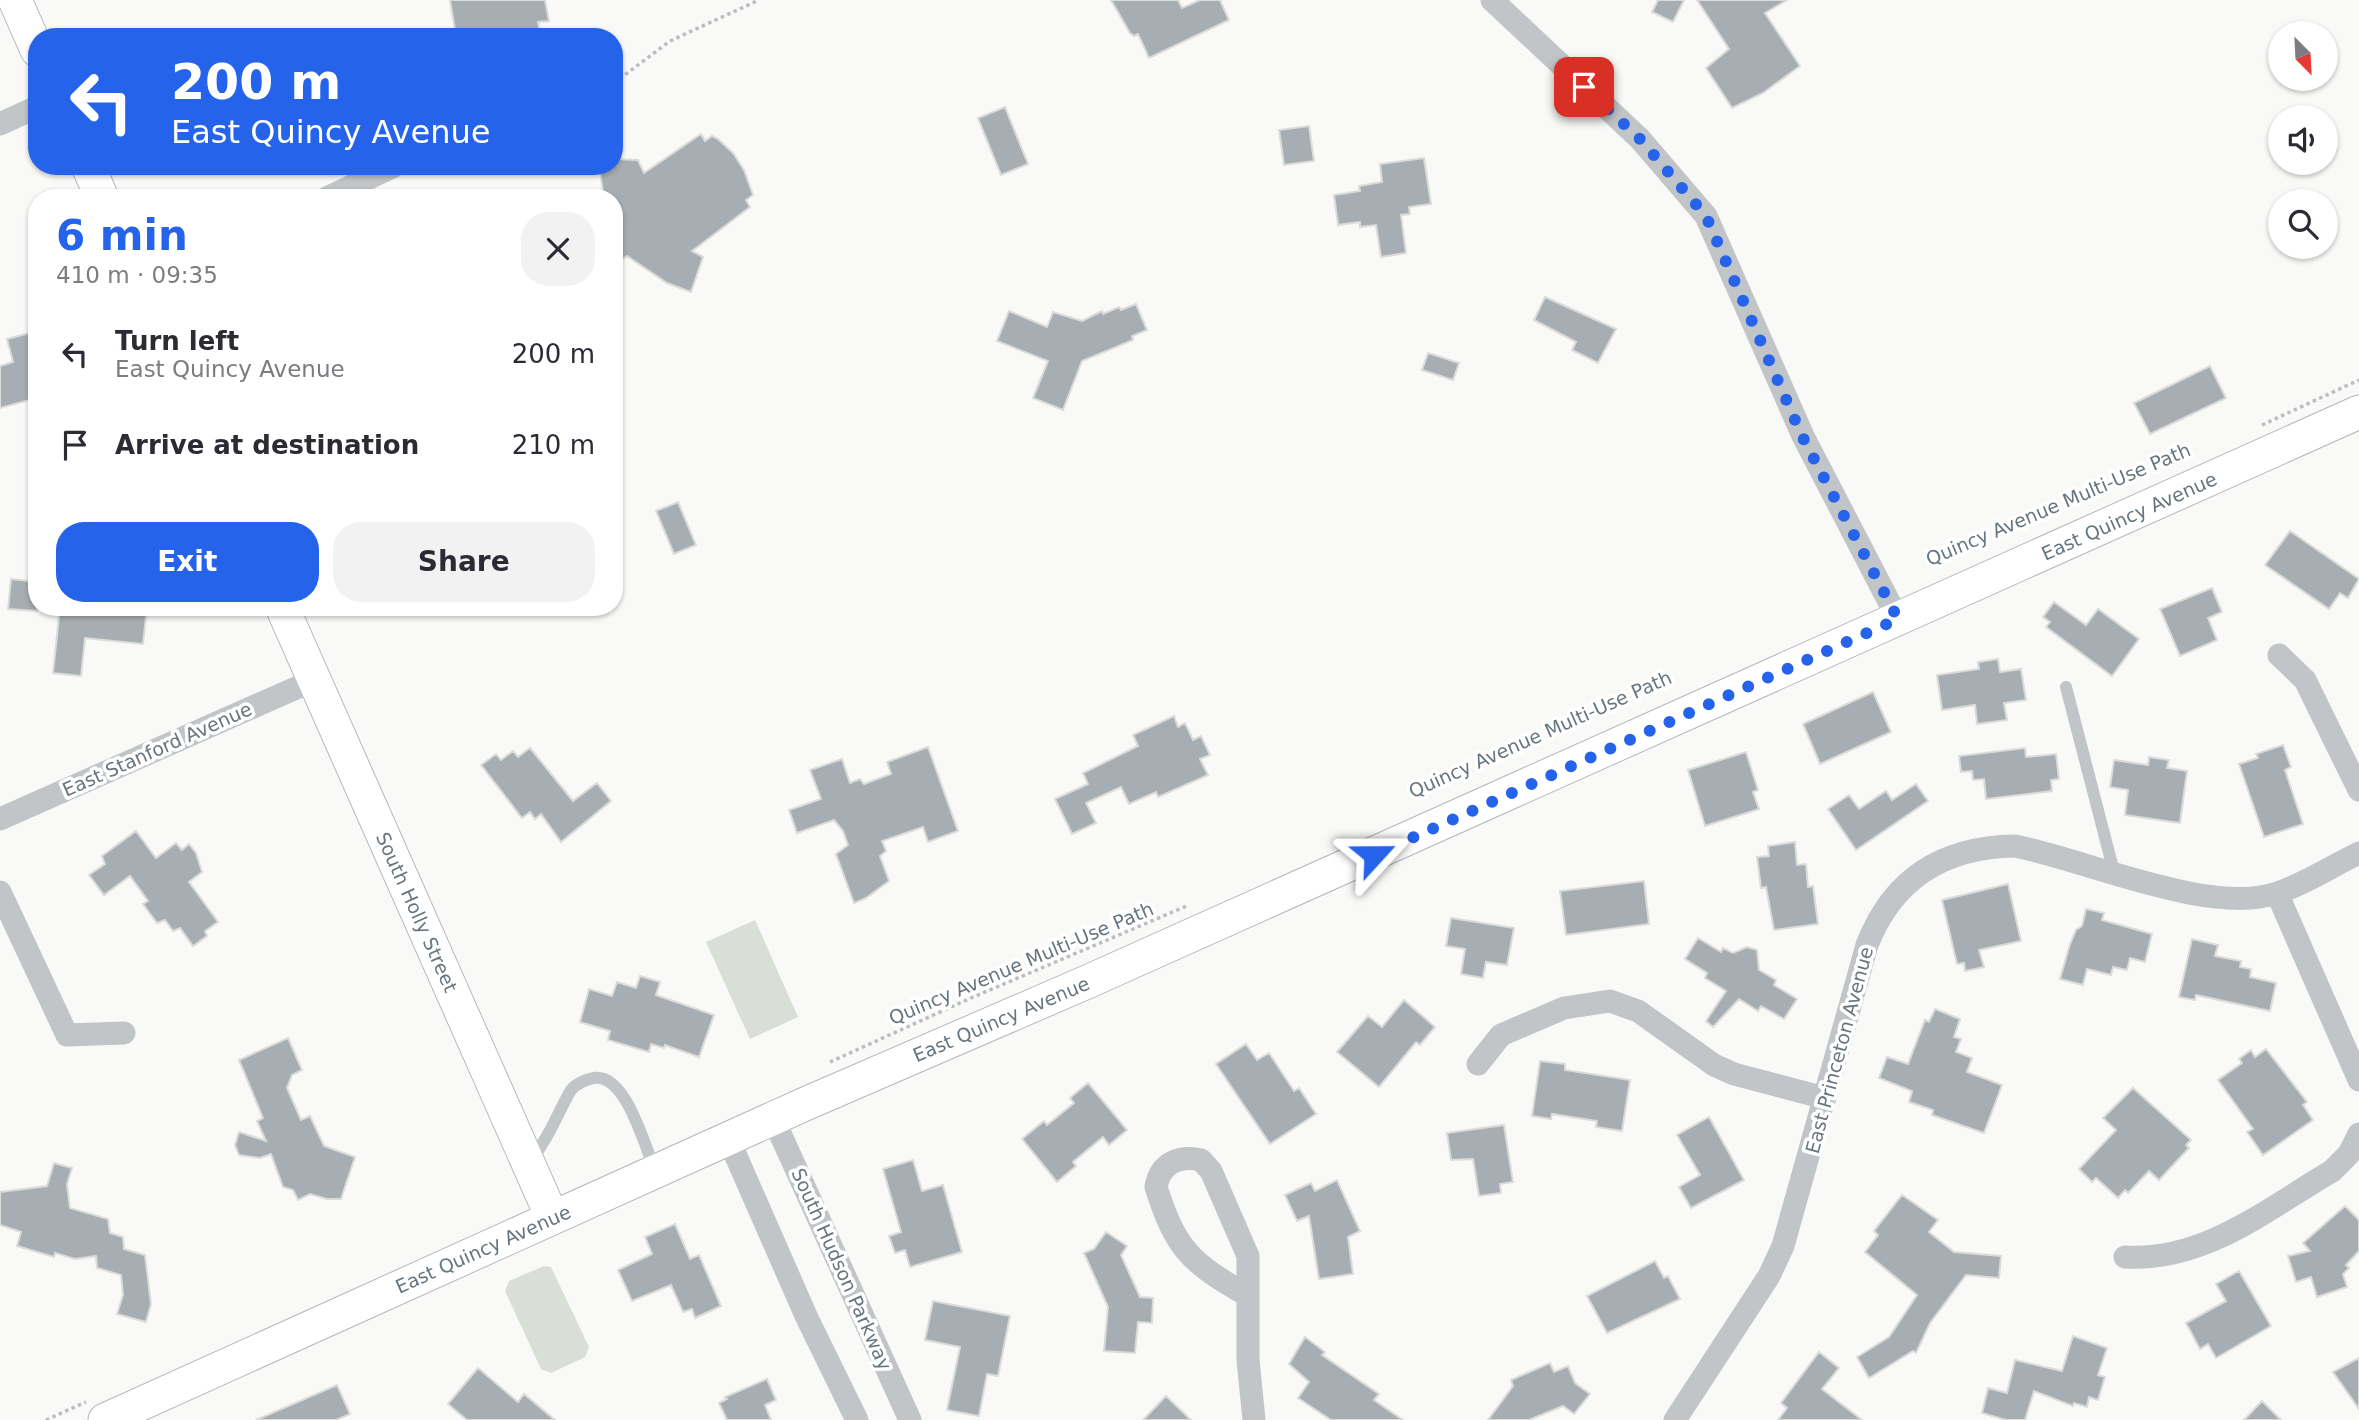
<!DOCTYPE html>
<html lang="en">
<head>
<meta charset="utf-8">
<style>
  body { margin:0; font-family:"DejaVu Sans",sans-serif; background:#f2f2f3; color:#2b2b33; height:100vh; display:flex; flex-direction:column; font-size:26px; white-space:nowrap }
  * { box-sizing:border-box; margin:0 }
  p { font-size:23px; color:#7c7c81 }
  .icon { flex:none; width:38px; height:38px; fill:none; stroke:currentColor; stroke-width:2; stroke-linecap:round; stroke-linejoin:round }
  .map { position:relative; flex:1; overflow:hidden }
  .details { position:absolute; left:28px; top:189px; width:595px; height:427px; display:flex; flex-direction:column; background:#fff; border-radius:28px; box-shadow:0 2px 5px #0004 }
  .details>* { flex:none }
  .banner { position:absolute; left:28px; top:28px; width:595px; height:147px; border-radius:28px; box-shadow:0 2px 5px #0004; background:#2563eb; color:#fff; overflow:hidden }
  .needle { width:46px; rotate:156deg }
  .buttons { position:absolute; left:2268px; top:21px; display:grid; gap:14px }
  .buttons a { display:grid; place-items:center; width:70px; height:70px; border-radius:50%; background:#fff; box-shadow:0 2px 5px #0004; font-size:35px }
  .pin { position:absolute; display:grid; place-items:center; width:60px; height:60px; color:#fff; margin:-30px; border-radius:14px; box-shadow:0 4px 10px #0006 }
  .me { position:absolute; width:77px; margin:-38px; rotate:66deg; stroke-linejoin:round; filter:drop-shadow(0 0 5px #0008) }
  .turn { display:flex; align-items:center; gap:24px; height:147px; padding:0 28px; font-size:32px }
  .turn .icon { width:91px; height:91px; stroke-width:2.5 }
  .turn b { display:block; font-size:49px; line-height:60px }
  .round { display:grid; place-items:center; flex:none; width:74px; height:74px; border-radius:28px; background:#f2f2f3 }
  .summary { display:flex; align-items:center; justify-content:space-between; height:119px; padding:0 28px }
  h1 { font-size:42px; font-weight:600; line-height:52px; color:#2563eb }
  .button { display:flex; gap:14px; margin-top:auto; padding:14px 28px }
  .button a { flex:1; height:80px; border-radius:28px; background:#2563eb; color:#fff; font-size:28px; font-weight:600; line-height:80px; text-align:center }
  .button a+a { background:#f2f2f3; color:#2b2b33 }
  ul { padding:0; list-style:none }
  li { display:flex; align-items:center; gap:21px; height:91px; padding:0 28px }
  li div { flex:1 }
  li b { display:block; font-size:26px }
  li em { font-style:normal }
  .map>svg:first-child { display:block }
  .green { fill:#d9ded7 }
  .building { fill:#a7aeb3; stroke:#dbdbd9; stroke-width:2 }
  .lines { fill:none; stroke-linecap:round; stroke-linejoin:round }
  .secondary-casing { stroke:#b4b9bd; stroke-width:35 }
  .path { stroke:#bbbec0; stroke-width:3.5; stroke-dasharray:3.5 3.5; stroke-linecap:butt }
  .lane { stroke:#c1c5c8; stroke-width:12 }
  .street { stroke:#c1c5c8; stroke-width:23 }
  .secondary { stroke:#fff; stroke-width:33 }
  .route { stroke:#2563eb; stroke-width:12; stroke-dasharray:0 21.6 }
  .labels { text-anchor:middle; stroke-width:7; stroke-linejoin:round; paint-order:stroke }
  .street-label { font-size:19px; fill:#67757f; stroke:#fff }
</style>
</head>
<body>
<div class="map">
<svg width="2359" height="1420" viewBox="0 0 2359 1420">
  <rect width="100%" height="100%" fill="#f9f9f7"/>
  <path class="green" d="M755 920 798 1017 750 1039 706 942Z
    M544 1266 551 1267 589 1347 585 1357 551 1373 541 1369 505 1291 509 1281Z"/>
  <path class="building" d="M450 0H545L549 21 538 22 540 33 462 37 461 29 455 30Z
    M1111 0H1178L1182 8 1200 0H1220L1229 20 1149 58 1138 34 1134 36 1130 33Z
    M1658 0H1684L1673 22 1652 12Z
    M1697 0H1787L1765 13 1800 66 1763 93 1732 108 1706 68 1729 49Z
    M1005 107 1028 164 1001 175 978 118Z
    M1309 126 1314 161 1284 165 1279 130Z
    M701 134 705 141 712 136 718 139 733 153 744 170 753 195 746 200 750 207 692 251 703 257 691 292 667 283 627 256 614 265V198H604L599 166H614V159L638 160 644 173Z
    M1424 158 1431 204 1409 207 1410 214 1401 215 1406 253 1381 257 1376 225 1360 227V222L1338 225 1334 195 1360 191 1359 186 1382 182 1380 164Z
    M1545 297 1616 329 1598 363 1572 350 1576 342 1534 320Z
    M1136 304 1147 330 1132 336 1133 340 1082 361 1063 410 1033 398 1048 361 997 341 1009 311 1047 327 1053 312 1082 321 1102 311 1103 314 1119 307 1121 310Z
    M37 331V398L0 408V366L13 362 7 339Z
    M1428 353 1459 363 1453 380 1422 370Z
    M2210 366 2226 398 2150 434 2134 403Z
    M678 502 696 545 674 554 656 511Z
    M2290 531 2359 579 2348 598 2340 593 2329 609 2265 565Z
    M11 579 37 582V611L8 609Z
    M2212 588 2222 612 2208 618 2217 640 2180 656 2160 609Z
    M2054 602 2086 625 2098 609 2139 639 2112 676 2046 627 2050 622 2043 617Z
    M60 607H147L143 644 85 638 81 676 53 673Z
    M1998 659 2000 672 2021 669 2026 700 2004 703 2007 720 1977 724 1975 705 1942 710 1937 675 1979 669 1978 662Z
    M1873 692 1891 732 1820 764 1803 724Z
    M1174 716 1178 727 1185 723 1193 740 1201 736 1210 755 1200 759 1208 775 1158 797 1156 792 1129 804 1121 787 1086 803 1096 823 1072 834 1055 799 1088 784 1083 773 1138 746 1133 735Z
    M2283 745 2291 767 2285 770 2303 824 2264 837 2239 764 2258 758 2256 754Z
    M928 747 958 831 928 842 923 827 882 841 886 851 880 856 889 881 866 898 854 903 836 854 848 845 843 831 834 820 797 833 789 810 821 799 810 770 842 759 850 783 860 779 864 784 891 774 887 762Z
    M530 748 573 801 597 783 611 801 561 842 541 814 535 819 530 812 522 818 481 765 496 754 501 760 513 751 518 757Z
    M2025 748 2026 757 2056 754 2059 779 2051 780 2052 791 1986 799 1984 779 1973 780 1972 771 1961 772 1959 756Z
    M1746 752 1758 790 1753 792 1759 809 1705 826 1688 770Z
    M2149 757 2169 760 2167 768 2187 771 2180 823 2125 815 2128 790 2110 787 2114 760 2148 765Z
    M1916 784 1928 801 1856 850 1828 809 1849 795 1859 809 1886 791 1892 800Z
    M136 831 156 858 176 843 182 850 189 844 196 853 202 872 189 882 218 922 205 931 207 936 193 946 180 928 173 931 165 920 157 923 143 904 148 901 130 876 104 895 89 875 105 864 102 856Z
    M1795 842 1797 865 1806 864 1808 887 1813 886 1818 924 1774 930 1766 887 1761 888 1757 857 1769 856 1768 846Z
    M1644 881 1649 924 1566 935 1560 891Z
    M2008 884 2021 941 1979 950 1984 967 1965 971 1964 963 1957 964 1942 900Z
    M2086 909 2104 913 2102 920 2152 934 2145 962 2130 958 2127 970 2113 967 2111 975 2087 969 2083 985 2060 979 2070 944 2076 930 2082 926Z
    M1451 918 1514 928 1507 965 1486 962 1483 978 1461 974 1465 949 1446 946Z
    M1698 938 1721 952 1723 948 1733 953 1747 947 1757 950 1759 970 1776 980 1774 985 1797 999 1784 1019 1761 1006 1758 1011 1739 999 1713 1027 1706 1021 1726 991 1705 978 1707 973 1685 959Z
    M2192 939 2218 945 2215 956 2241 961 2240 967 2251 969 2250 977 2276 983 2270 1011 2196 995 2195 1000 2179 997Z
    M640 976 660 982 656 995 714 1015 699 1057 665 1045 664 1048 651 1044 649 1052 608 1040 610 1031 580 1022 589 989 612 996 617 982 636 988Z
    M1404 1000 1435 1027 1420 1045 1416 1042 1379 1087 1337 1052 1368 1016 1382 1027Z
    M1935 1009 1960 1019 1954 1037 1961 1039 1956 1052 1972 1058 1967 1072 2002 1085 1984 1133 1932 1115 1933 1110 1909 1102 1912 1091 1879 1078 1887 1057 1908 1064 1925 1020 1929 1022Z
    M288 1038 302 1070 292 1075 287 1088 301 1120 310 1116 324 1146 355 1157 341 1199H327L310 1194 298 1200 293 1190 283 1187 271 1154 260 1158 239 1155 235 1145 239 1132 266 1141 257 1121 263 1118 239 1060Z
    M1246 1044 1257 1060 1269 1053 1294 1091 1299 1088 1316 1114 1270 1144 1216 1064Z
    M2266 1049 2307 1102 2303 1105 2313 1120 2263 1155 2247 1132 2253 1129 2218 1080 2242 1063 2239 1059 2251 1050 2255 1057Z
    M1540 1061 1565 1064V1070L1630 1080 1622 1131 1596 1127 1597 1121 1552 1114 1551 1119 1532 1116Z
    M1088 1083 1127 1130 1109 1145 1103 1137 1073 1162 1076 1166 1057 1182 1022 1139 1044 1121 1047 1125 1074 1103 1070 1098Z
    M2133 1088 2191 1140 2186 1145 2189 1148 2159 1180 2149 1171 2128 1193 2125 1190 2118 1198 2096 1178 2092 1182 2079 1169 2116 1130 2103 1118Z
    M1709 1117 1744 1180 1691 1208 1679 1187 1700 1175 1677 1135Z
    M1504 1125 1513 1182 1500 1184 1501 1193 1479 1196 1473 1159 1451 1160 1447 1133Z
    M913 1160 922 1191 943 1185 962 1252 910 1267 905 1250 895 1253 889 1236 901 1232 883 1169Z
    M54 1163 72 1168 67 1184 70 1208 108 1219 110 1233 123 1237 124 1249 145 1255 151 1304 146 1322 117 1314 123 1295 121 1275 97 1268 96 1256 75 1259 55 1253 54 1257 17 1246 21 1232 0 1225V1192L47 1186Z
    M1337 1180 1360 1231 1348 1237 1353 1274 1319 1279 1309 1216 1297 1221 1285 1195 1311 1183 1315 1191Z
    M1902 1195 1938 1220 1929 1232 1954 1252 2001 1256 1999 1278 1966 1275 1930 1323 1916 1353 1913 1351 1869 1378 1857 1357 1889 1337 1917 1295 1865 1252 1878 1235 1874 1231Z
    M2345 1206 2359 1220V1251L2346 1265 2349 1268 2343 1274 2347 1287 2317 1297 2311 1277 2296 1282 2288 1256 2310 1251 2303 1243Z
    M675 1224 690 1259 699 1255 721 1306 695 1318 692 1309 683 1312 671 1285 632 1301 618 1270 652 1254 645 1237Z
    M1106 1232 1127 1246 1121 1255 1140 1297 1153 1298 1152 1323 1138 1322 1135 1353 1104 1351 1108 1307 1084 1253 1094 1249Z
    M1655 1261 1664 1278 1668 1276 1680 1299 1607 1333 1587 1296Z
    M2239 1271 2271 1326 2216 1358 2208 1344 2200 1349 2186 1323 2226 1301 2216 1284Z
    M933 1301 1010 1316 998 1376 987 1374 979 1416 947 1410 960 1347 925 1340Z
    M2073 1336 2107 1348 2098 1375 2105 1377 2098 1400 2089 1397 2087 1407 2074 1403 2073 1406 2034 1391 2025 1420H2006L1982 1413 1988 1388 2007 1393 2015 1360 2062 1371Z
    M1305 1337 1325 1352 1322 1355 1379 1394 1374 1400 1403 1420H1331L1298 1398 1309 1382 1289 1364Z
    M1819 1352 1839 1368 1822 1389 1862 1420H1778L1787 1408 1781 1403Z
    M2359 1358V1409L2333 1372Z
    M1550 1363 1554 1372 1568 1366 1575 1383 1590 1394 1574 1414 1563 1406 1529 1420H1488L1513 1386 1511 1380Z
    M478 1368 518 1402 524 1394 555 1420H467L448 1404Z
    M767 1379 776 1400 765 1405 771 1420H727L719 1403 727 1399 725 1397Z
    M337 1385 350 1414 336 1420H256Z
    M1166 1396 1191 1420H1143Z
    M2262 1401 2281 1420H2244Z"/>
  <g class="lines">
    <defs>
      <path id="secondary" d="M15 0 37 50
        M88 166 102 198
        M282 607 552 1217
        M105 1420 805 1104 1087 982 2359 412"/>
    </defs>
    <use href="#secondary" class="secondary-casing"/>
    <path class="path" d="M614 83 670 41 759 0
      M2262 425 2359 380
      M830 1062 971 998 1189 905
      M46 1420 86 1402"/>
    <path class="lane" d="M2066 687 2114 872
      M531 1160C549 1138 557 1114 571 1090 576 1084 586 1079 594 1078 627 1074 644 1147 656 1171"/>
    <path class="street" d="M1492 0 1640 139 1706 216 1803 436 1898 619
      M0 124 37 107
      M327 198 394 166
      M2279 655 2305 680 2359 790
      M0 819 314 680
      M0 892 67 1035 124 1033
      M2277 893 2359 1080
      M1478 1064 1501 1035 1564 1008 1610 1001 1638 1011 1714 1065 1734 1074 1825 1098
      M773 1118 910 1420
      M728 1138 807 1318 857 1420
      M2125 1257C2204 1262 2267 1209 2332 1171L2349 1154 2359 1134
      M1247 1295C1191 1263 1176 1250 1156 1187 1160 1163 1179 1155 1201 1160L1211 1171 1248 1256V1360L1254 1420
      M1675 1420 1769 1276 1783 1246 1867 945C1893 878 1944 847 2015 846 2086 860 2211 916 2277 893 2305 884 2332 866 2359 853"/>
    <use href="#secondary" class="secondary"/>
  </g>
  <g class="lines">
    <path class="route" d="M1374 855 1898 619 1802 436 1706 216 1640 139 1584 87"/>
  </g>
  <g class="labels">
    <g class="street-label">
      <text transform="translate(2058 504) rotate(-23)" y="7">Quincy Avenue Multi-Use Path</text>
      <text transform="translate(2129 516) rotate(-24)" y="7">East Quincy Avenue</text>
      <text transform="translate(1540 734) rotate(-24)" y="7">Quincy Avenue Multi-Use Path</text>
      <text transform="translate(157 749) rotate(-24)" y="7">East Stanford Avenue</text>
      <text transform="translate(417 912) rotate(66)" y="7">South Holly Street</text>
      <text transform="translate(1021 963) rotate(-23)" y="7">Quincy Avenue Multi-Use Path</text>
      <text transform="translate(1001 1019) rotate(-23)" y="7">East Quincy Avenue</text>
      <text transform="translate(1839 1050) rotate(-75)" y="7">East Princeton Avenue</text>
      <text transform="translate(483 1249) rotate(-24)" y="7">East Quincy Avenue</text>
      <text transform="translate(842 1269) rotate(66)" y="7">South Hudson Parkway</text>
    </g>
  </g>
</svg>
<div class="buttons">
<a><svg class="needle" viewBox="-14 -14 28 28"><path d="M0-13l5 13h-10z" fill="#e53935"/><path d="M0 13l5-13h-10z" fill="#7c7c81"/></svg></a>
<a><svg class="icon" aria-label="sound" viewBox="0 0 24 24"><path d="M4 9h4l5-4v14l-5-4H4zM17 9q2 3 0 6"/></svg></a>
<a><svg class="icon" aria-label="search" viewBox="0 0 24 24"><circle cx="10" cy="10" r="6"/><path d="M15 15l6 6"/></svg></a>
</div>
<div class="pin" style="left:1584px;top:87px;background:#d93025"><svg class="icon" aria-label="arrive" viewBox="0 0 24 24"><path d="M6 21V4h12l-3 4 3 4H6"/></svg></div>
<svg class="me" style="left:1374px;top:855px" viewBox="-20 -20 40 40"><path d="M0-17L14 15 0 8-14 15z" fill="#2563eb" stroke="#fff" stroke-width="4"/></svg>
<div class="banner">
<div class="turn"><svg class="icon" aria-label="left" viewBox="0 0 24 24"><path d="M17 20v-9H6M10 6l-5 5 5 5"/></svg><div><b>200 m</b>East Quincy Avenue</div></div>
</div>
<section class="details">
<div class="summary"><div><h1>6 min</h1><p>410 m · 09:35</p></div><a class="round"><svg class="icon" aria-label="close" viewBox="0 0 24 24"><path d="M6 6l12 12M18 6L6 18"/></svg></a></div>
<ul>
<li><svg class="icon" aria-label="left" viewBox="0 0 24 24"><path d="M17 20v-9H6M10 6l-5 5 5 5"/></svg><div><b>Turn left</b><p>East Quincy Avenue</p></div><em>200 m</em></li>
<li><svg class="icon" aria-label="arrive" viewBox="0 0 24 24"><path d="M6 21V4h12l-3 4 3 4H6"/></svg><div><b>Arrive at destination</b></div><em>210 m</em></li>
</ul>
<div class="button"><a>Exit</a><a>Share</a></div>
</section>
</div>
</body>
</html>
